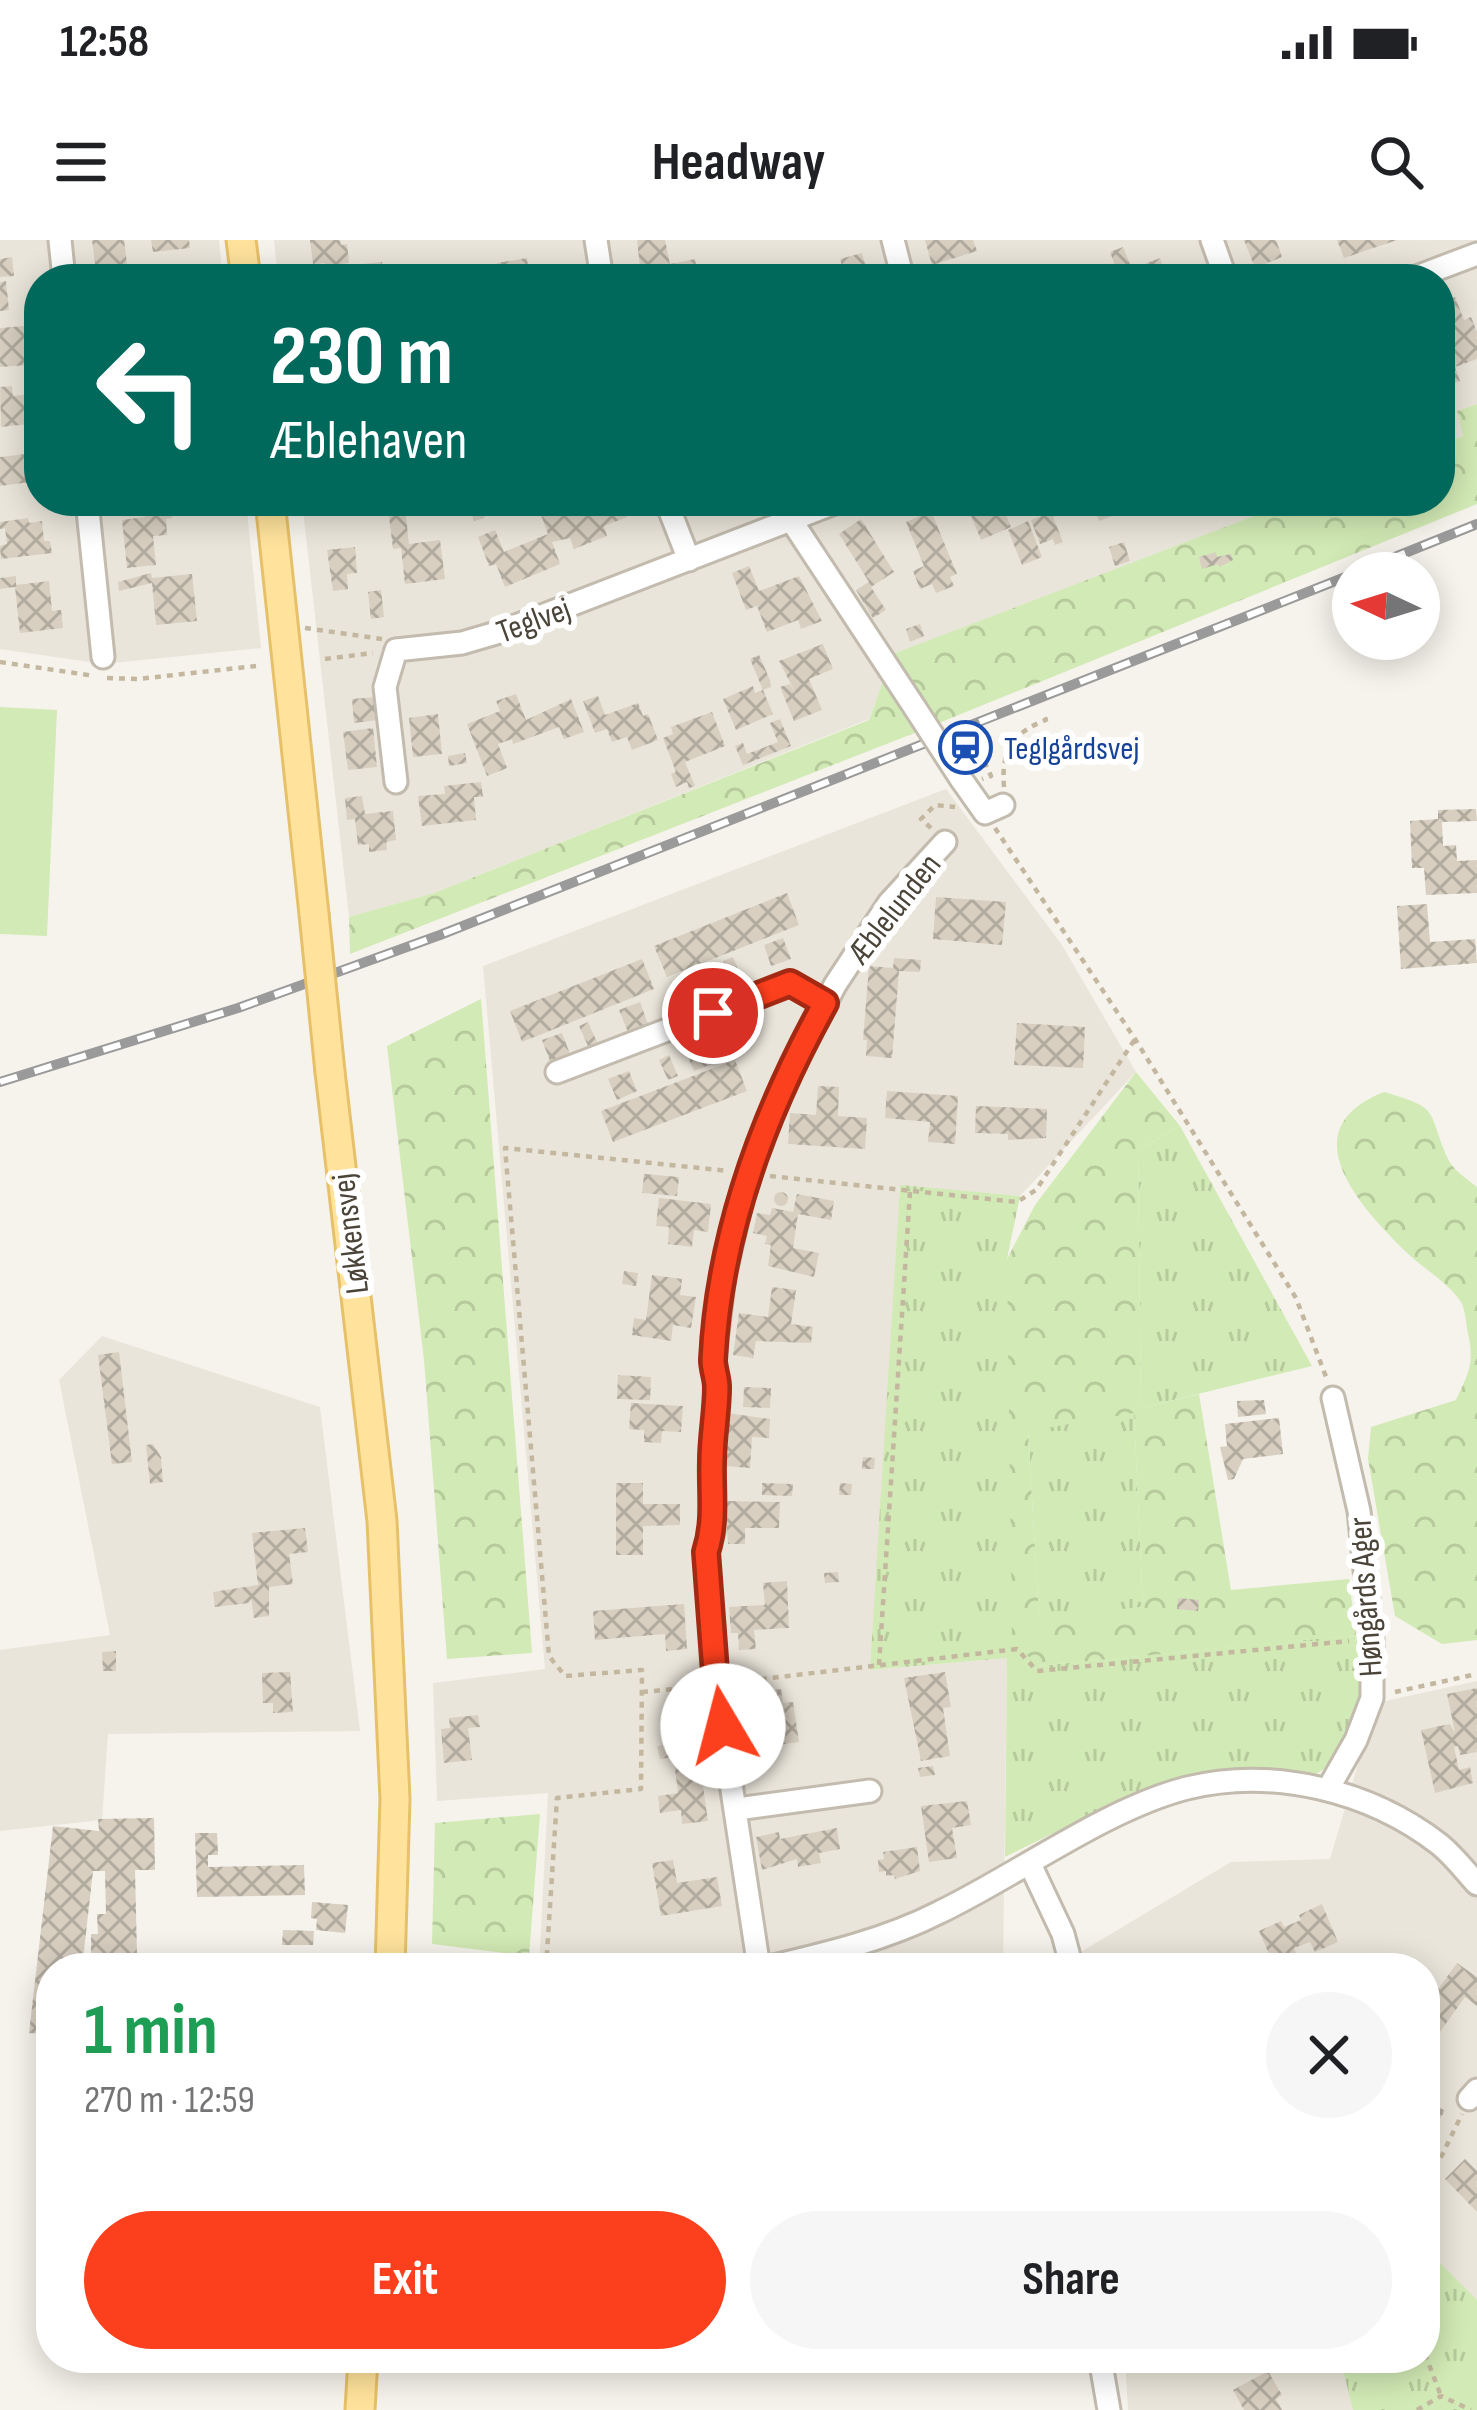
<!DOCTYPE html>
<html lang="en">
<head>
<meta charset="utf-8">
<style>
  body { margin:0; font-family:"Sofia Sans Condensed",sans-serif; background:#f6f6f6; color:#202124; height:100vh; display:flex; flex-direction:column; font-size:45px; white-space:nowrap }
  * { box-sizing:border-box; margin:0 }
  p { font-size:39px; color:#757577 }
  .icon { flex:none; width:66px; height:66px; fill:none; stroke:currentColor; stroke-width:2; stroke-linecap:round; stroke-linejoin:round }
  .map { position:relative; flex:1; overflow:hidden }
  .drawer { position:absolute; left:36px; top:1713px; width:1404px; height:420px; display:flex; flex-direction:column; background:#fff; border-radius:48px; box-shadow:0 6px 30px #0003 }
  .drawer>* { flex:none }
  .banner { position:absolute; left:24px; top:24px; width:1431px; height:252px; border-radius:48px; box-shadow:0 6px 30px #0003; background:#00695c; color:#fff; overflow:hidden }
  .needle { width:78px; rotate:274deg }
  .controls { position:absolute; left:1332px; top:312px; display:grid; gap:24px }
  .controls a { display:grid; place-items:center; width:108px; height:108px; border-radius:50%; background:#fff; box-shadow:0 6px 30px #0003; font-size:60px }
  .pin { position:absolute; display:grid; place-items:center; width:102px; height:102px; color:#fff; margin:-51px; border:6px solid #fff; border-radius:50%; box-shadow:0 3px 12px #0007 }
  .me { position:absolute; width:132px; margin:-66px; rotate:352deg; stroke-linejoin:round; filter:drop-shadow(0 0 9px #0008) }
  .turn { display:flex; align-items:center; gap:42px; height:252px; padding:0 48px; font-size:54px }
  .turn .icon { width:156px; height:156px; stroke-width:2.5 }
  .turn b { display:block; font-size:84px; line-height:102px }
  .round { display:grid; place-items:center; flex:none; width:126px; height:126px; border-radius:63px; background:#f6f6f6 }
  .headline { display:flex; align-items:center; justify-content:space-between; height:204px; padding:0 48px }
  h1 { font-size:72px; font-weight:700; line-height:90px; color:#1e9e55 }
  .action { display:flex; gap:24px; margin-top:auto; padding:24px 48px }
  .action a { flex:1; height:138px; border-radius:72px; background:#fc3f1d; color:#fff; font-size:48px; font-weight:700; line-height:138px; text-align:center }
  .action a+a { background:#f6f6f6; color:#202124 }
  .status { display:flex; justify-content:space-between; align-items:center; height:84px; padding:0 60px; background:#fff; direction:ltr }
  .status svg { height:33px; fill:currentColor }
  header { display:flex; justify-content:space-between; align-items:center; height:156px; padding:0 48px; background:#fff; font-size:54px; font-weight:700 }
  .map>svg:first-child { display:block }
  .residential { fill:#eae5da }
  .grass { fill:url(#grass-tufts) }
  .forest { fill:url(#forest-crowns); fill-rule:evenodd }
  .garden { fill:#d2eab5 }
  .building { fill:url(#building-cross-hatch) }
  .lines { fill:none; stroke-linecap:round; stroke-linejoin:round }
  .minor-casing { stroke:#c2bbae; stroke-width:27 }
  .major-casing { stroke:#e6c16a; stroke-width:33 }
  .path { stroke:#c4b79f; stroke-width:4.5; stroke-dasharray:6 6; stroke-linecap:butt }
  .minor { stroke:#fff; stroke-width:21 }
  .major { stroke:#ffe39c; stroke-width:27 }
  .rail-casing { stroke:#9a9a9a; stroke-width:10 }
  .rail { stroke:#fff; stroke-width:6; stroke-dasharray:18; stroke-linecap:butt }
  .minor-bridge-casing { stroke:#c2bbae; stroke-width:27; stroke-linecap:butt }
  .major-bridge-casing { stroke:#e6c16a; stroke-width:33; stroke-linecap:butt }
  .minor-bridge { stroke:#fff; stroke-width:21 }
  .major-bridge { stroke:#ffe39c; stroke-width:27 }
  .route-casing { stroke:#a42913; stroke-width:30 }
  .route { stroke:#fc3f1d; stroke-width:21 }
  .labels { text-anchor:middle; stroke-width:12; stroke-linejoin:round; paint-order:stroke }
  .street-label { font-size:33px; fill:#4b4439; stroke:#fff }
  .transit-label { font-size:33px; fill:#164399; stroke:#fff; text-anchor:start }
</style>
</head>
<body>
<div class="status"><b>12:58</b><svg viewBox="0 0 49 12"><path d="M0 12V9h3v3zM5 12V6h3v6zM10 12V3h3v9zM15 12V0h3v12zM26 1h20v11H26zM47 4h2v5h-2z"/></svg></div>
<header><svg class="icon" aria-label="menu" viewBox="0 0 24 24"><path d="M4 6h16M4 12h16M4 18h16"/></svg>Headway<svg class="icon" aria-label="search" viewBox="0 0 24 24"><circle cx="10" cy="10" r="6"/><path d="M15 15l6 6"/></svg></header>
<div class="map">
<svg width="1477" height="2170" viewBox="0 0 1477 2170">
  <defs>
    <pattern id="grass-tufts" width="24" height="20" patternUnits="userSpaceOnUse" patternTransform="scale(3)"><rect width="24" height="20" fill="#d2eab5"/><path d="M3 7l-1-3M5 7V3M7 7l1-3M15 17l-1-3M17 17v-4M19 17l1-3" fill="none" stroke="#b6ca9c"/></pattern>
    <pattern id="forest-crowns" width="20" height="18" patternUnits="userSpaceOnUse" patternTransform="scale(3)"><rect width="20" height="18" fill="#d2eab5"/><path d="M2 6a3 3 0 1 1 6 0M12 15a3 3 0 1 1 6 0" fill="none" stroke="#b6ca9c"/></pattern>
    <pattern id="building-cross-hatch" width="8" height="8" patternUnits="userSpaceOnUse" patternTransform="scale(3)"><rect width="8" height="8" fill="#d8cfc1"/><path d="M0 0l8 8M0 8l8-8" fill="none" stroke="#b1aa9e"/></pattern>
  </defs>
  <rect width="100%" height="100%" fill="#f6f3ec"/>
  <path class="residential" d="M0 0H219L223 39H39V261H246L261 408 103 424 0 409Z
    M274 0H1477V164L1457 171 1463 196 1440 205V39H278Z
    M302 261H1293L894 414 869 479 434 653 349 677Z
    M946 549 1062 705 1136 832 1020 956 900 946 871 1430 1007 1418 1003 1728H539L548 1553 437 1561 433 1443 545 1429 483 726Z
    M102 1096 320 1167 360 1491 108 1494 102 1580 0 1591V1410L110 1395 59 1140Z
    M1477 1441V2170H1128L1125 2118H1425V1728H1054L1231 1622 1330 1619 1376 1463Z"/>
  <path class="grass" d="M1180 886 1312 1126 1141 1168 1138 910Z
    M900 945 1020 956 1007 1019 1038 1426 1355 1395 1363 1403 1358 1469 1332 1524 1316 1534 1266 1528 1209 1531 1170 1541 1135 1553 1005 1617 1007 1418 870 1430Z
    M1134 1172 1143 1367 1039 1378 1028 1190Z
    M1425 2008 1477 2060V2170H1353L1340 2118H1425Z"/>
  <path class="forest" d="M1477 164V264L912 494 350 714 349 677 434 653 869 480 893 414 1293 261H1440V205L1463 196 1457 171Z
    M481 759 532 1413 447 1419 424 1120 387 806Z
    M1136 832 1180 886 1138 910 1141 1168 1199 1154 1231 1350 1349 1339 1356 1395 1038 1426 1012 1400 1007 1019 1035 965ZM1134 1173 1143 1367 1039 1377 1028 1191Z
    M1384 852C1443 869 1426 870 1448 919 1453 930 1467 939 1477 947V1400L1442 1404 1395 1376 1368 1219 1371 1187 1456 1160C1470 1130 1475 1122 1467 1089 1466 1082 1465 1069 1461 1062 1449 1043 1421 1027 1405 1011 1358 965 1290 889 1384 852Z
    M540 1574 529 1716 432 1704 435 1583Z"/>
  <path class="garden" d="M0 467 57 470 47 696 0 694Z"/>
  <path class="building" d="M92 0H124L127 24 111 25 112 38 97 39Z
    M151 0H189L190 8 153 12Z
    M310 0H340L341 5 347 4 349 23 341 24 342 31 325 33 324 23 315 24 316 39H292L290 26 313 24Z
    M637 0H665L670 24 695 19 698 35 692 39H658L656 32 641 36Z
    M925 0H973L977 11 932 25Z
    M1244 0H1276L1282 17 1255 28Z
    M1337 0H1397L1344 18Z
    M1123 7 1132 29 1160 18 1167 37 1182 32 1185 39H1135L1133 33 1120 39 1110 12Z
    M862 13 868 35 846 39 840 19Z
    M12 17 14 36 0 37V19Z
    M527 18 529 33 539 32 540 39H500L497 23Z
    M382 22 383 34 355 37 354 25Z
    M6 41 9 70 0 71V42Z
    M1455 57 1464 80 1471 77 1477 92V119L1455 127 1460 141 1441 148 1440 118 1446 116 1440 101V63Z
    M24 86 28 125 0 127V88Z
    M12 146 13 156 39 153V183L1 187 0 147Z
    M35 213 38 241 0 246V217Z
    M171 261 172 278 166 279 167 295 153 296 156 325 127 328 122 280 145 277 144 264Z
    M362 261H401L405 266 409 304 440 300 445 339 405 344 401 308 393 309 388 268 364 271Z
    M479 261 485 278 474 281 468 265Z
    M536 261H556L562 276 598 261H621L627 277 604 286 607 296 574 309 570 298 552 302 560 324 505 347 496 324 489 326 478 297 495 290 504 312 548 294Z
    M965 261H1000L1011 287 981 300Z
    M1036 261H1074L1077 268 1053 277 1063 302 1055 305 1053 299 1040 304 1031 280 1041 276Z
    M1091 261H1106L1112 276 1099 281Z
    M931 271 957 334 950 337 954 346 936 353 932 344 920 349 913 331 924 326 906 282Z
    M28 278 29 283 42 281 44 301H50L52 313 1 319 0 306 7 304 5 288 0 289V282Z
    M861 279 894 332 871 347 886 370 873 378 856 350 869 342 839 294Z
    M1028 281 1042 317 1022 325 1008 290Z
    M1124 302 1130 321 1115 326 1109 307Z
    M355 307 357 333 347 334 348 349 333 351 327 310Z
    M1216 312 1217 317 1231 314 1233 320 1219 327 1218 324 1202 329 1199 317Z
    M749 326 759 351 799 336 822 381 801 389 798 380 767 392 757 366 746 370 732 333Z
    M151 333 152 338 192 334 197 381 156 385 152 343 119 351 118 342Z
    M16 336V345L49 341 52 371 61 370 63 388 20 393 15 347 0 349V338Z
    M381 350 384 377 371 379 368 352Z
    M920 384 924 396 910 402 906 389Z
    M823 404 833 429 809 439 822 470 794 481 780 447 790 444 799 460 779 421Z
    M759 415 770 440 771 447 763 450 750 419Z
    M753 446 755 453 763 450 773 474 736 490 723 459Z
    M516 454 526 480 571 459 584 492 564 499 559 487 513 504 512 499 498 504 507 528 487 536 467 484 500 471 496 461Z
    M598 456 605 475 638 463 643 476 648 474 658 500 632 510 627 497 612 502 607 489 595 493 583 461Z
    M375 457 378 480 354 483 352 459Z
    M712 472 725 506 685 522 695 546 689 548 687 542 676 547 671 534 676 532 663 498 673 494 671 487Z
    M438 474 442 514 413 517 409 478Z
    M780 479 791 506 743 525 735 506 743 503 747 514 778 502 770 483Z
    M373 488 377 527 348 530 343 492Z
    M465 513 467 523 449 526 448 516Z
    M481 542 483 557H474L476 580 422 586 418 556 445 554 444 546Z
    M362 556 365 574 393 571 396 600 386 602 387 610 369 612V604L358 605 355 579 347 580 345 558Z
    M1476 569 1477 581 1442 582 1443 606 1456 605 1457 621 1477 620V653L1426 655 1424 628H1412L1410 581 1438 579V570Z
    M787 653 799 685 667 737 654 706Z
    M936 657 1006 662 1002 705 933 699Z
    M1427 664 1430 702 1475 699 1477 723 1401 729 1397 666Z
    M783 698 791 719 771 726 764 705Z
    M733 717 741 737 731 741 723 721Z
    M894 718 921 720 920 732 899 731 892 818 866 816 867 800H863L869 726 893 728Z
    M642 719 654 749 522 802 510 771Z
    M707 727 715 748 694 756 686 735Z
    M640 762 648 784 628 792 619 770Z
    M588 782 597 802 588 806 579 786Z
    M1017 783 1085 787 1083 828 1014 825Z
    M562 793 570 814 550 821 542 800Z
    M706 802 714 823 694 831 685 810Z
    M669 815 678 836 668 840 659 820Z
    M735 820 747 851 613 902 601 871Z
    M629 831 637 851 617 860 608 839Z
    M818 846 839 847 838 876 867 878 865 909 788 904 790 873 816 875Z
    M887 851 958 856 955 904 928 902 930 882 885 878Z
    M976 866 1047 869 1046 898 1008 900V894L975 893Z
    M644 934 679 937 677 956 642 953Z
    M774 959a7 7 0 1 1 14 0a7 7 0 1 1-14 0Z
    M797 954 834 961 831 980 798 974 793 1008 819 1013 814 1037 768 1026 771 1005 765 1004 767 996 753 993 757 973 770 975 772 968 793 972Z
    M659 958 711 964 708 992 694 990 692 1007 668 1004 669 987 656 986Z
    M624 1031 638 1033 636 1046 622 1044Z
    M652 1035 682 1039 680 1055 696 1057 691 1088 673 1085 671 1101 632 1095 634 1078 646 1080Z
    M772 1047 796 1050 791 1084 813 1087 811 1103 756 1101 753 1118 733 1115 739 1073 768 1077Z
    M119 1112 132 1222 112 1224 98 1115Z
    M618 1135 651 1137 650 1160 617 1159Z
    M744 1147 771 1148 770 1168 743 1167Z
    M1264 1160 1266 1174 1238 1177 1237 1161Z
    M631 1163 683 1166 681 1192 662 1191 661 1203 644 1202V1190L629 1189Z
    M727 1173 770 1179 769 1198 752 1197 750 1228 725 1226Z
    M1279 1178 1283 1214 1243 1219 1234 1239 1228 1240 1220 1207 1227 1206 1225 1184Z
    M153 1204 161 1217 163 1242 150 1244 146 1205Z
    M863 1217 875 1218 874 1229H862Z
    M616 1243H643V1264H680V1285L643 1286V1315H616Z
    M762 1243 793 1244 792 1256 762 1255Z
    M840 1243 852 1244 851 1255H839Z
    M725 1261 780 1262 779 1288H745V1304H728Z
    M305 1288 308 1312 289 1314 293 1344 269 1347V1376L254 1378 251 1359 249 1363 215 1367 213 1352 258 1345 252 1293Z
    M838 1332 839 1342 825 1343 824 1333Z
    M787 1341 789 1388 754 1390 756 1409 739 1410 738 1393H731L729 1367 765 1365 763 1343Z
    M1178 1358 1199 1360 1198 1371 1177 1369Z
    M684 1364 687 1409 666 1411 665 1394 595 1400 593 1371Z
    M116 1411V1431H103L102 1412Z
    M290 1432 293 1472 273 1473V1463H263L262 1433Z
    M945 1432 951 1467 943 1468 950 1516 921 1521 904 1438Z
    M1477 1448V1512L1460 1515 1458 1506 1454 1507 1459 1530 1470 1527 1473 1543 1435 1553 1421 1490 1450 1484 1455 1493 1447 1454Z
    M781 1449 783 1463 793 1462 799 1502 778 1505 777 1495 762 1497 763 1506 743 1509 737 1468 755 1466 754 1453Z
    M478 1475 480 1487 468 1488 472 1520 444 1523 441 1489 450 1488 449 1478Z
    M684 1502 686 1515 660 1519 657 1506Z
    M699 1517 708 1581 682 1584 681 1570 660 1573 658 1556 678 1553 674 1521Z
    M933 1526 935 1535 920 1537 918 1528Z
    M967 1561 971 1585 952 1588 957 1618 929 1622 921 1566Z
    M154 1578 155 1630H135L137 1714 91 1713V1694H98L97 1674H106L105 1631H93L82 1728H51V1795L29 1793 53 1586 99 1591 98 1579Z
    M837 1588 840 1609 819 1613 821 1623 798 1627 797 1619 762 1630 756 1597 779 1592 780 1599Z
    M195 1593H217L218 1615H208V1627L304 1625 305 1655 197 1657Z
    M917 1607 920 1631 895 1639 894 1635 886 1636V1631L879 1632 878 1620 884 1619 883 1612Z
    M673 1620 677 1643 717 1637 722 1666 661 1676 652 1623Z
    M312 1662 348 1665 345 1693 316 1690 317 1679 311 1678Z
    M1322 1664 1338 1702 1315 1712 1310 1702 1294 1708 1303 1728H1275L1259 1691 1281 1681 1284 1687 1301 1680 1299 1675Z
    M283 1690 314 1691 313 1705H282Z
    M1457 1723 1477 1737V1766L1465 1757 1432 1803 1425 1798V1767Z
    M1425 1856 1445 1871 1432 1890 1425 1885Z
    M1465 1919 1477 1931V1972L1445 1939Z
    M1268 2131 1282 2155 1276 2159 1282 2170H1244L1233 2150Z"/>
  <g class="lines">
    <defs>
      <path id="minor" d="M60 0 64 39
        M596 0 602 39
        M893 0 903 39
        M1212 0 1226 39
        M1411 39 1477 14
        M87 261 103 417
        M666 261 689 320
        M791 280 915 468
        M961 539 985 573 1003 565
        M396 542 385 447 396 410 462 403 503 391 840 261
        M557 832 790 743 825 763
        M1328 1549 1356 1500 1372 1458V1399L1359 1271 1333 1158
        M737 1569 870 1551
        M1030 1624 1063 1694 1072 1728
        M759 1728 716 1445 706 1312 713 1292 712 1218 717 1141 713 1125 724 1036 748 933 773 866 835 745 889 663 945 602
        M765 1728C825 1714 885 1700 940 1672 1017 1635 1105 1569 1187 1548 1272 1527 1369 1550 1439 1604 1453 1615 1465 1631 1477 1644
        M1469 1859 1477 1850
        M1100 2118 1109 2170"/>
      <path id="major" d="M241 0 246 39
        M270 261 314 674
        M330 832 382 1281 395 1559 390 1728
        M360 2170 363 2118"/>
    </defs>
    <use href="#minor" class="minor-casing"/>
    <use href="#major" class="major-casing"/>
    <path class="path" d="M305 388 382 399
      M325 419 373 413
      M0 422 95 436
      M107 438 138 439 256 426
      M974 500 991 536 982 539
      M1004 547C1001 510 1012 493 1046 480L1043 472
      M931 588 921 579 935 565 955 567
      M995 588 1135 799 1296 1058 1328 1142
      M770 936 1017 962 1036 950 1135 799
      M879 1425 910 952
      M737 1442 1017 1409 1037 1431 1349 1401
      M642 1452 696 1447
      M1395 1452 1477 1434
      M546 1728 557 1558 641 1549 642 1430 565 1436 549 1416 505 908 729 931
      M1425 1950 1462 1874
      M1425 2114 1441 2156
      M1417 2170 1441 2156 1471 2170"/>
    <use href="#minor" class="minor"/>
    <use href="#major" class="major"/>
    <defs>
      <path id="rail" d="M1355 333 1477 284
        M0 842 238 768 440 695 1353 334"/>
    </defs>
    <use href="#rail" class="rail-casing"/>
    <use href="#rail" class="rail"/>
    <defs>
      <path id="minor-bridge" d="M915 468 961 539"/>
      <path id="major-bridge" d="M314 674 330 832"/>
    </defs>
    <use href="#minor-bridge" class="minor-bridge-casing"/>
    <use href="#major-bridge" class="major-bridge-casing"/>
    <use href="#minor-bridge" class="minor-bridge"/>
    <use href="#major-bridge" class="major-bridge"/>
  </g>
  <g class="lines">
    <defs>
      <path id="route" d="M713 773 790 743 825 763C765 871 719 994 713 1120 713 1129 717 1138 717 1147 717 1172 712 1196 712 1221 711 1252 716 1282 706 1312L716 1445 723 1486"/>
    </defs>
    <use href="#route" class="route-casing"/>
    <use href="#route" class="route"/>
  </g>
  <defs>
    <symbol id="station-ring" viewBox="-11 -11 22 22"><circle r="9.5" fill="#fff" stroke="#1a4fb4" stroke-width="1.5"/><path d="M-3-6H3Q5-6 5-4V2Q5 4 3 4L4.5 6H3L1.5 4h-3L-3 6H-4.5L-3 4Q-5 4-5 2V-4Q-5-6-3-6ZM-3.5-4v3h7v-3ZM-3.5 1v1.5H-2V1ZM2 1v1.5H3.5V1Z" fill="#1a4fb4"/></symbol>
  </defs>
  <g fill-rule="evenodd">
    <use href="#station-ring" x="936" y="478" width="59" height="59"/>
  </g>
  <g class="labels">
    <g class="street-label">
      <text transform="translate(533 379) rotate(-20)" y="12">Teglvej</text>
      <text transform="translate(893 668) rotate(-52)" y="12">Æblelunden</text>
      <text transform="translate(349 994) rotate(-97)" y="12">Løkkensvej</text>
      <text transform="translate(1364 1357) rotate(-94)" y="12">Høngårds Ager</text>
    </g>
    <g class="transit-label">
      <text x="1004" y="519">Teglgårdsvej</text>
    </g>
  </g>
</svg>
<div class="controls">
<a><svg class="needle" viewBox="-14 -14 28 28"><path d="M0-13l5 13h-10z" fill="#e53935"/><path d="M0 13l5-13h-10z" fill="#757577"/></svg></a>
</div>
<div class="pin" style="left:713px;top:773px;background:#d93025"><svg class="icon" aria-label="arrive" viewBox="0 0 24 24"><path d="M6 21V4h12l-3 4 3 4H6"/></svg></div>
<svg class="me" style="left:723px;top:1486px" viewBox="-20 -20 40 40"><circle r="19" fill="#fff"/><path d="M0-13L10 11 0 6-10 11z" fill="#fc3f1d"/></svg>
<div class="banner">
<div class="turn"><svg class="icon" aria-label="left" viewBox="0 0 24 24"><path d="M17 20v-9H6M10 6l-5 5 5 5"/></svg><div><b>230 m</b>Æblehaven</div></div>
</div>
<section class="drawer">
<div class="headline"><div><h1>1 min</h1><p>270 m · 12:59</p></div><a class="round"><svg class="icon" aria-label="close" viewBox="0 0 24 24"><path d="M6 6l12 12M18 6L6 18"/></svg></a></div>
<div class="action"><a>Exit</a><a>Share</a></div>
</section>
</div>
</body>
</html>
